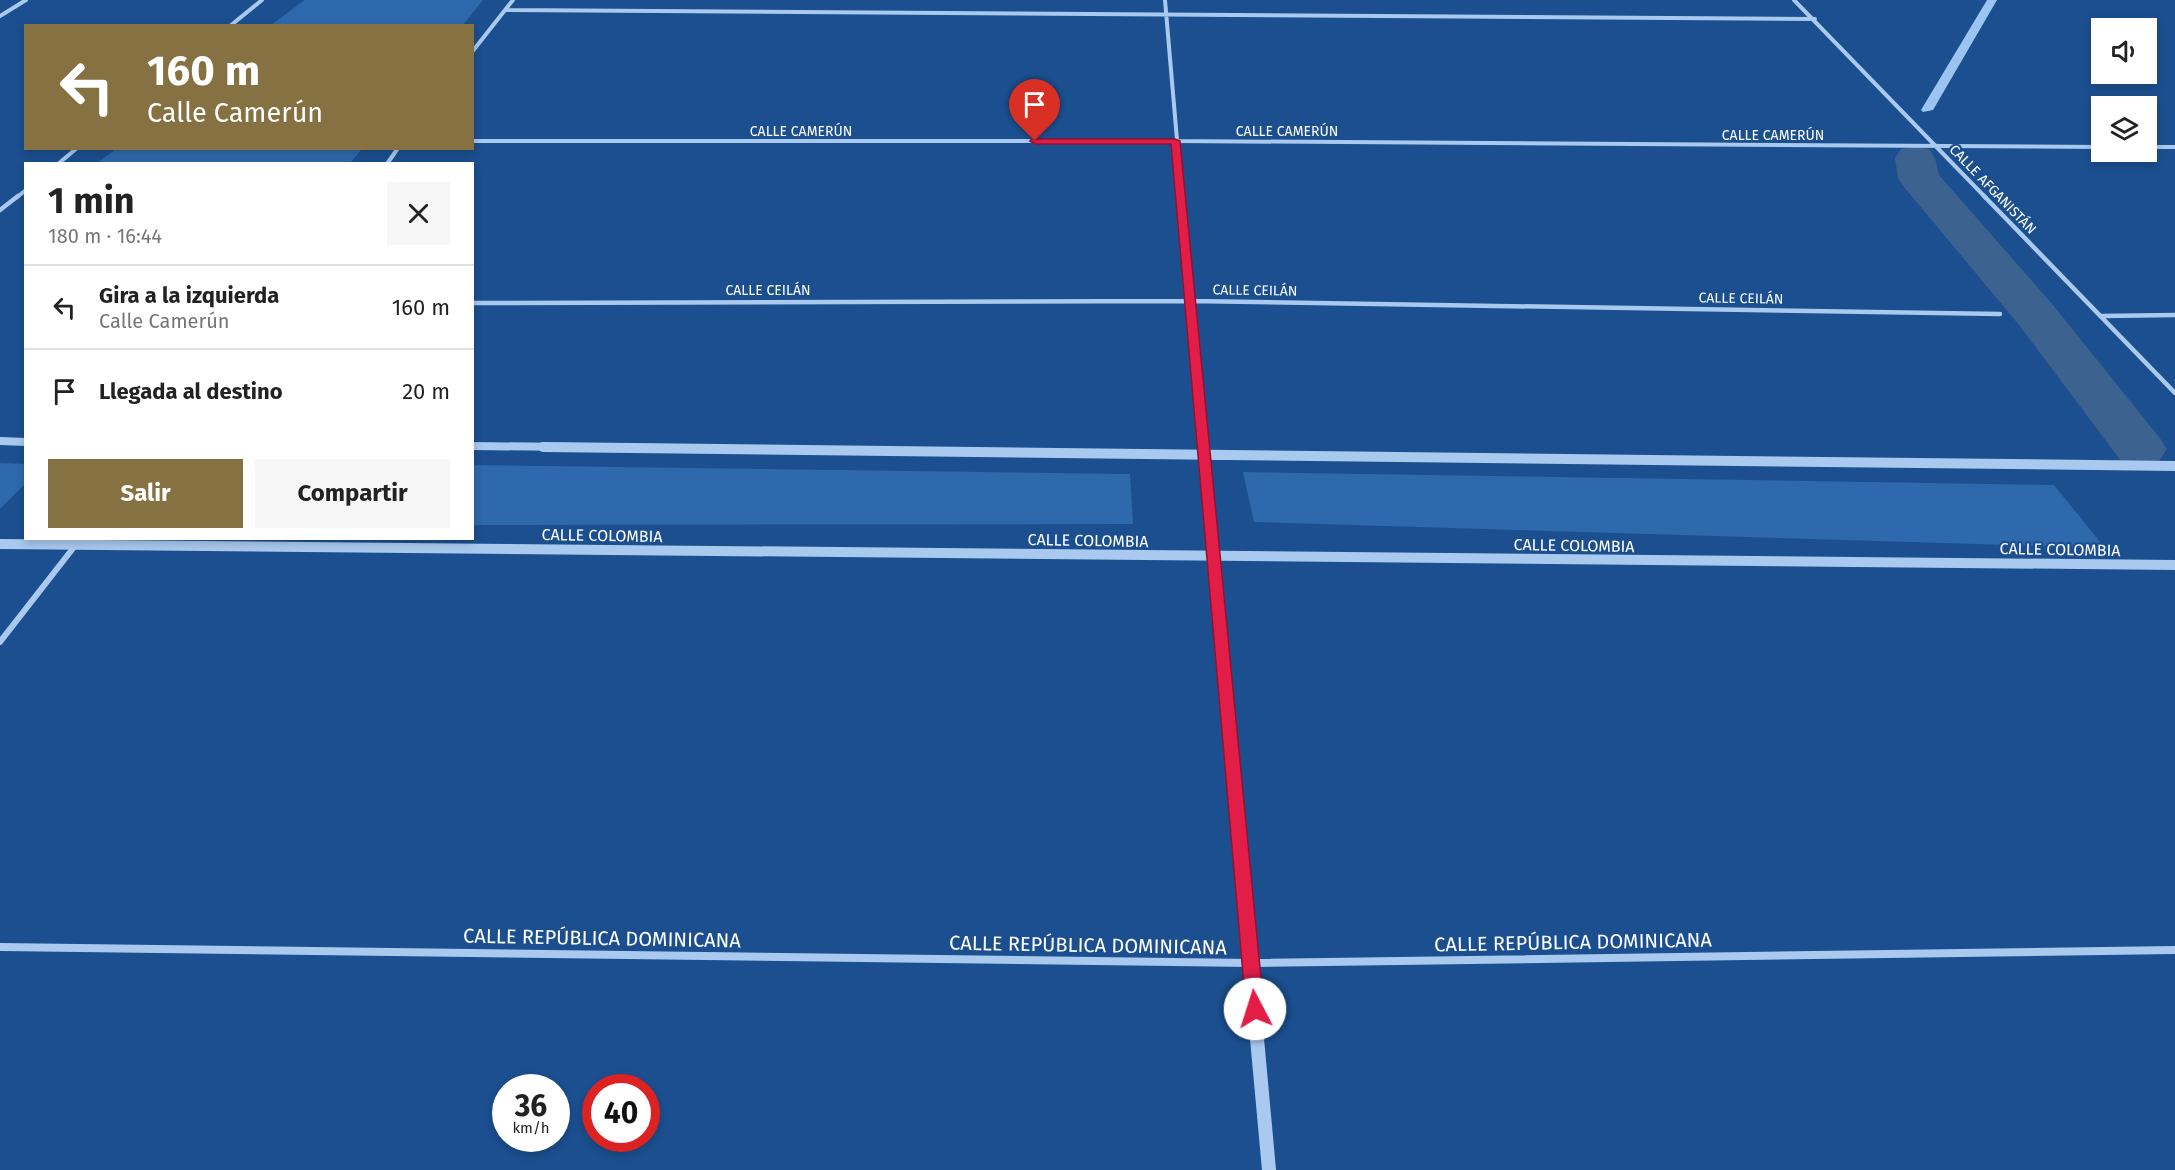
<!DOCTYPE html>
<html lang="es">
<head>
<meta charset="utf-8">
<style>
  body { margin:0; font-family:"Fira Sans",sans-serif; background:#f6f6f6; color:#222; height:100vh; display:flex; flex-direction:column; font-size:22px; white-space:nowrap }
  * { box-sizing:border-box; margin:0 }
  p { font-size:20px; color:#767676 }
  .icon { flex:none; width:33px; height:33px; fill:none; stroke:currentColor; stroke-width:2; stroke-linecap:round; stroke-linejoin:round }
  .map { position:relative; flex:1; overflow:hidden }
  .side { position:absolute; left:24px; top:162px; width:450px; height:378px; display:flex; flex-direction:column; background:#fff; border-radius:0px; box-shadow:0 3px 9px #0003 }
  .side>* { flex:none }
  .hud { position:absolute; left:24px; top:24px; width:450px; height:126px; border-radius:0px; box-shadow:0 3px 9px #0003; background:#857141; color:#fff; overflow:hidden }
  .fabs { position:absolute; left:2091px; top:18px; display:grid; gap:12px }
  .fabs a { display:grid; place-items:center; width:66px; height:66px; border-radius:0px; background:#fff; box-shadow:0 3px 9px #0003; font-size:30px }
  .speed { position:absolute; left:492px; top:1074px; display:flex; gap:12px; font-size:30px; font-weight:700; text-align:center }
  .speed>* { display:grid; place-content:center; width:78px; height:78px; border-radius:50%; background:#fff; box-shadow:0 3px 9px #0003; line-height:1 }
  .speed small { font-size:15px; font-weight:400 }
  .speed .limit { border:9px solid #d22; background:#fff; color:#111 }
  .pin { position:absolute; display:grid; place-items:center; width:51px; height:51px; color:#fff; margin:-62px -26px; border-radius:50% 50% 50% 0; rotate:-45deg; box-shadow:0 0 6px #0007 }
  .pin .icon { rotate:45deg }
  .me { position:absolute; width:66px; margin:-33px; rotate:355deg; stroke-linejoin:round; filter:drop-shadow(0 0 4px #0008) }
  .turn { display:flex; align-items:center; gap:21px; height:126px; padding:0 24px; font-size:27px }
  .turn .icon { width:78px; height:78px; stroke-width:2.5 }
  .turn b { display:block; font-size:42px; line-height:51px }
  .round { display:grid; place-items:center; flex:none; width:63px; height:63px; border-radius:0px; background:#f6f6f6 }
  .overview { display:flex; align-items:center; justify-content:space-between; height:102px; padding:0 24px }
  h1 { font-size:36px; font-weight:700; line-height:45px }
  .action { display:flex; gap:12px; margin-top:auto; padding:12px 24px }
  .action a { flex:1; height:69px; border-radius:0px; background:#857141; color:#fff; font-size:24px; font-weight:700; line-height:69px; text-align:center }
  .action a+a { background:#f6f6f6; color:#222 }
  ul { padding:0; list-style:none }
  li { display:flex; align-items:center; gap:18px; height:84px; padding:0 24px; border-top:2px solid #e0e0e0 }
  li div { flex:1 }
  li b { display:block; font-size:22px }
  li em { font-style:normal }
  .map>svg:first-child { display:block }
  .green { fill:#2e69ad }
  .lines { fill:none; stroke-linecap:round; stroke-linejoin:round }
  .stream { fill:#9cc4f0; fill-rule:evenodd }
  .canal { fill:#3c6290; fill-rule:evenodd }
  .minor-far3 { stroke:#a9c9ee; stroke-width:4 }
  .minor-far2 { stroke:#a9c9ee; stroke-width:4.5 }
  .minor-far1 { stroke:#a9c9ee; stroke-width:6 }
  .minor { stroke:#a9c9ee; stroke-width:8 }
  .tertiary-far2 { stroke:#a9c9ee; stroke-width:8 }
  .tertiary-far1 { stroke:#a9c9ee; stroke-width:10 }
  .tertiary { stroke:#a9c9ee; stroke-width:14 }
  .route { fill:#e11d48; stroke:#92132f; stroke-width:1.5 }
  .labels { text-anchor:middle; stroke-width:4.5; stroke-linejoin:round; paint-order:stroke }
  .far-street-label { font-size:14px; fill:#fff; stroke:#1b4f8f }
  .street-label { font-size:16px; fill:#fff; stroke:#1b4f8f }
  .near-street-label { font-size:20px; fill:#fff; stroke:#1b4f8f }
</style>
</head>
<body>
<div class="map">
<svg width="2175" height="1170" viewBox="0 0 2175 1170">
  <rect width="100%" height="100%" fill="#1b4f8f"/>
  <path class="green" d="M305 0H483L463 25H271Z
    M116 149V148L362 149 350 163H97Z
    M0 463 25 464 26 483 0 509Z
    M473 465 1130 474 1133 524 473 525Z
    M1243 472 2054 485 2105 548 1254 522Z"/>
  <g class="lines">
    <path class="stream" d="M1987 0H1997L1933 110 1923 112 1921 110Z"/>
    <path class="canal" d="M1915 146 1929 149 1935 158 1939 175 2053 305 2159 437 2167 449 2159 461 2140 466 2121 461 2019 325 1904 187 1898 178 1895 158 1901 149Z"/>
    <path class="minor-far3" d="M1165 0 1182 198
      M1794 0 1986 198
      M505 10 1815 19
      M0 16 26 0
      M230 26 262 0
      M472 52 513 0
      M472 141H1175L2102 147
      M2146 147H2175
      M58 164 77 148
      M387 164 398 148
      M16 198 26 190"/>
    <path class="minor-far2" d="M1182 196 1204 448
      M1984 196 2175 393
      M0 210 18 196
      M472 303 1190 301 2000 314
      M2102 316 2175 315"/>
    <path class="minor-far1" d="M1203 447 1204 454
      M0 642 81 538"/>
    <path class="minor" d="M0 947 1251 963 2175 950"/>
    <path class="tertiary-far2" d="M0 441 26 442
      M472 446 671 448"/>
    <path class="tertiary-far1" d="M543 447 2175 466
      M1204 454 1232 767
      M0 544 2175 565"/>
    <path class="tertiary" d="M1232 765 1269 1170"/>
  </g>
  <path class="route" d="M1032 139H1175L1180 141 1264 1009 1261 1015 1255 1018 1248 1015 1246 1009 1171 144H1035L1030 141Z"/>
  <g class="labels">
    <g class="far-street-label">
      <text x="801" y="136">CALLE CAMERÚN</text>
      <text x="1287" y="136">CALLE CAMERÚN</text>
      <text x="1773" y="140">CALLE CAMERÚN</text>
      <text transform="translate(1993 189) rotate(46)" y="5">CALLE AFGANISTÁN</text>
      <text x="768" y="295">CALLE CEILÁN</text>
      <text transform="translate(1255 290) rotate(1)" y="5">CALLE CEILÁN</text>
      <text transform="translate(1741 298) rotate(1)" y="5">CALLE CEILÁN</text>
    </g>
    <g class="street-label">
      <text transform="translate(602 535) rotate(1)" y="6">CALLE COLOMBIA</text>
      <text transform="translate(1088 540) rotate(1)" y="6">CALLE COLOMBIA</text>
      <text transform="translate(1574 545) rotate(1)" y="6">CALLE COLOMBIA</text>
      <text transform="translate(2060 549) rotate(1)" y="6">CALLE COLOMBIA</text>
    </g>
    <g class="near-street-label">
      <text transform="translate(602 938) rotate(1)" y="7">CALLE REPÚBLICA DOMINICANA</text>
      <text transform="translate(1573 942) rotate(-1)" y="7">CALLE REPÚBLICA DOMINICANA</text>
      <text transform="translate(1088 945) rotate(1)" y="7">CALLE REPÚBLICA DOMINICANA</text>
    </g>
  </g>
</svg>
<div class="fabs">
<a><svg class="icon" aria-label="sound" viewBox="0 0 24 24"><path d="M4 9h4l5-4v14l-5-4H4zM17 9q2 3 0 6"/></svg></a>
<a><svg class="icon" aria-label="layers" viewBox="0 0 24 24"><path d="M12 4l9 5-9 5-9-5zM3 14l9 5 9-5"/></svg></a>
</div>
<div class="speed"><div>36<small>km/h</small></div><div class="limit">40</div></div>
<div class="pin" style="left:1035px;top:141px;background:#d93025"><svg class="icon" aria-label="arrive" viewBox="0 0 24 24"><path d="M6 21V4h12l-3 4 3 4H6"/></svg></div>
<svg class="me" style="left:1255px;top:1009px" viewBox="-20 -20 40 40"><circle r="19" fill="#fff"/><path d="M0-13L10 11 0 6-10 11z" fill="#e11d48"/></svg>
<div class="hud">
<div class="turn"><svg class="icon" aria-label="left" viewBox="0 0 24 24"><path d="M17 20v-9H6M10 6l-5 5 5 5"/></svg><div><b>160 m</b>Calle Camerún</div></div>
</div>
<section class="side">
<div class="overview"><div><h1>1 min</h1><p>180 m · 16:44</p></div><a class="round"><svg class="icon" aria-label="close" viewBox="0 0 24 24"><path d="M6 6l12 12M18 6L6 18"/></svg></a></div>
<ul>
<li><svg class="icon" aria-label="left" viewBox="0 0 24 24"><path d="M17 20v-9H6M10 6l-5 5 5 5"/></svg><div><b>Gira a la izquierda</b><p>Calle Camerún</p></div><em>160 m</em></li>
<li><svg class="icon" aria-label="arrive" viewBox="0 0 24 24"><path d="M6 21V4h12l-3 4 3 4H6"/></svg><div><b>Llegada al destino</b></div><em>20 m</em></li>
</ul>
<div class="action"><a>Salir</a><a>Compartir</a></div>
</section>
</div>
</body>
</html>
